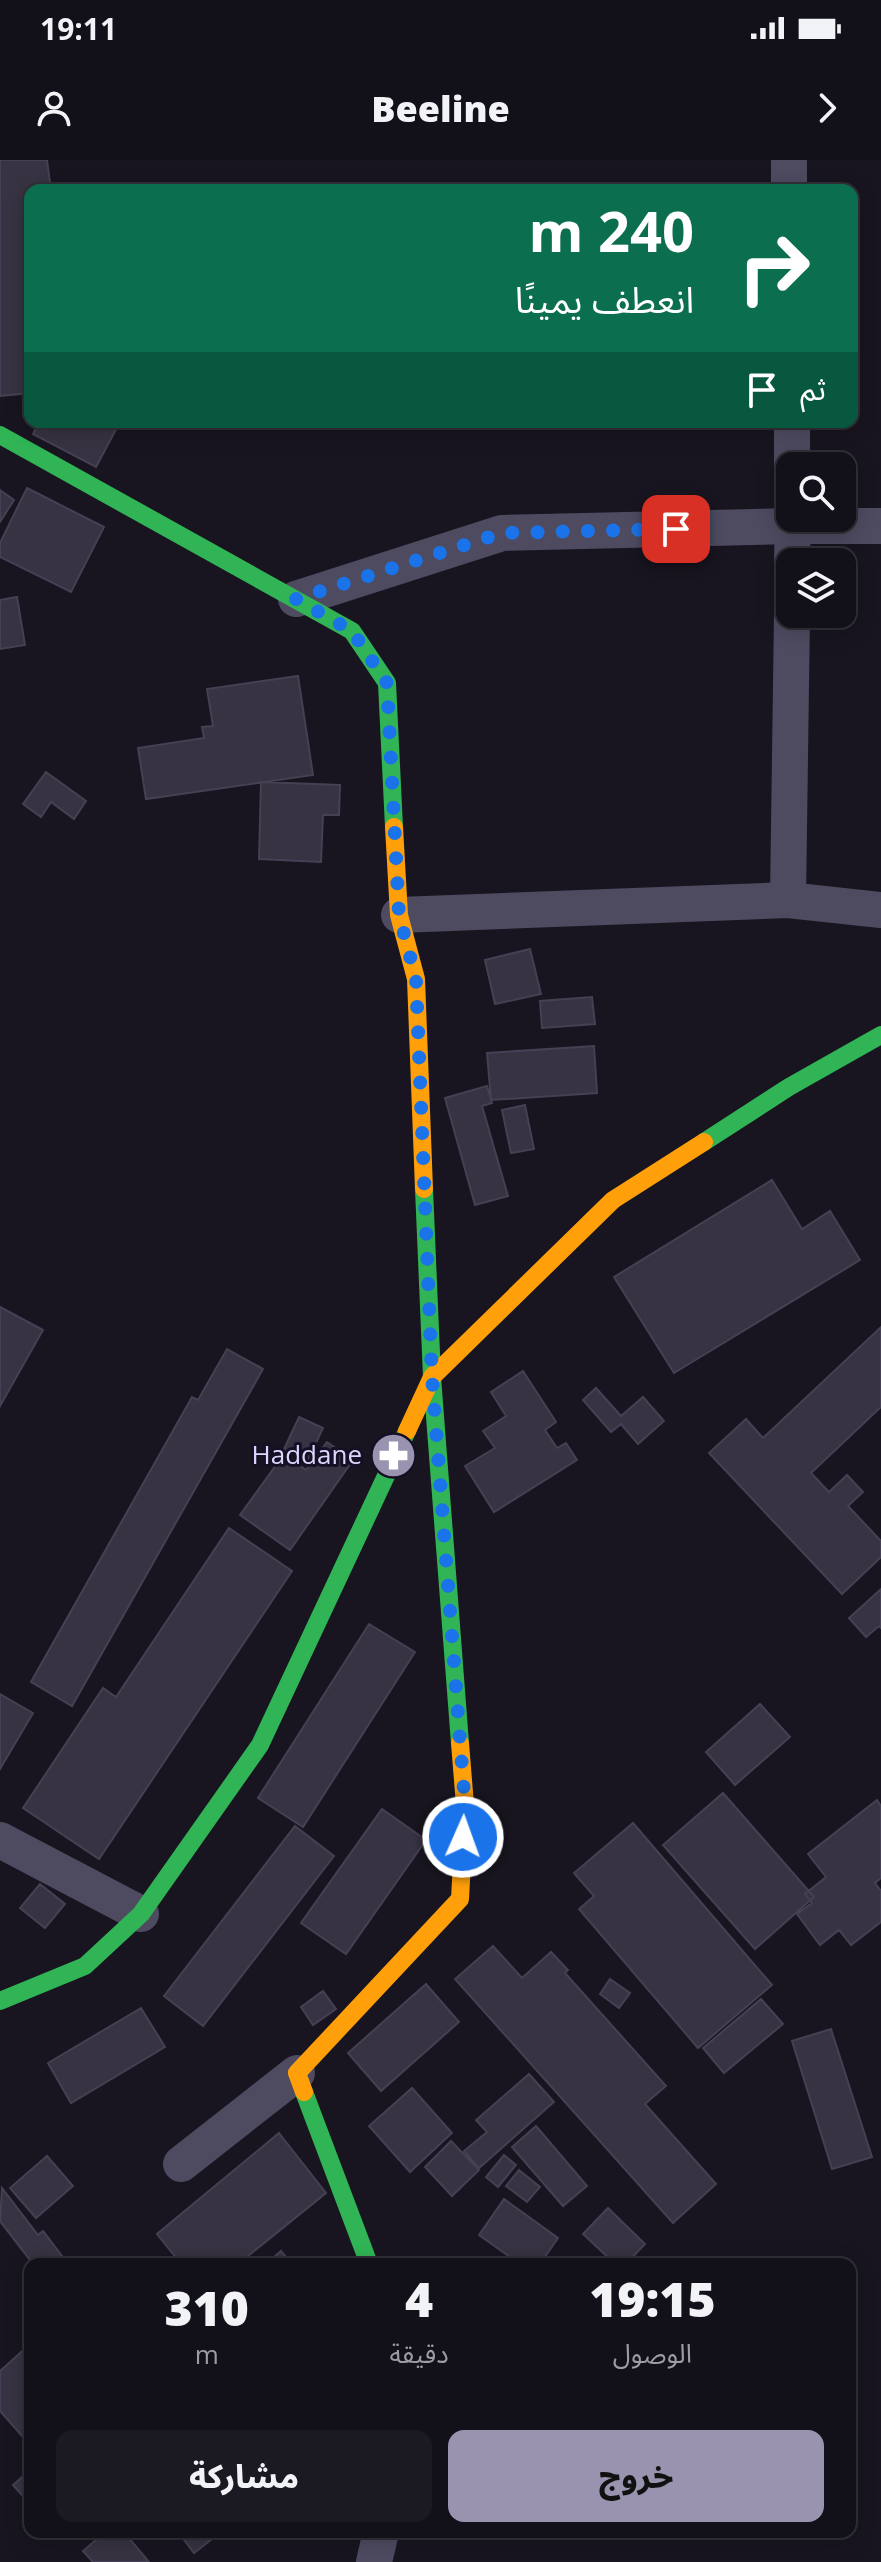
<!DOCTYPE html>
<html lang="ar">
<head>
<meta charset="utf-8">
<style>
  body { margin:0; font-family:"Open Sans","Noto Sans Arabic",sans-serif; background:#1b1921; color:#f1f3f6; direction:rtl; height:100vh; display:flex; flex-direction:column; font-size:30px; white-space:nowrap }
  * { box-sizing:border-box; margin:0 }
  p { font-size:26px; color:#9c9da2 }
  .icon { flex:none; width:44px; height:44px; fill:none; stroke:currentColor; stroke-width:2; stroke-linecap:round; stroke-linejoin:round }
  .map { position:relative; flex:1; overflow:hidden; direction:ltr }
  .sheet { position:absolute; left:24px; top:2098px; width:832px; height:280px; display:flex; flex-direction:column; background:#121018; border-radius:16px; box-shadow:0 4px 20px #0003,0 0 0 2px #313037; direction:rtl }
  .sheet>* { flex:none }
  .banner { position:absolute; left:24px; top:24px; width:834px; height:244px; border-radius:16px; box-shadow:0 4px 20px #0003,0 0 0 2px #313037; direction:rtl; background:#0b6e4f; color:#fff; overflow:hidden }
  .controls { position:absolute; left:776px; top:292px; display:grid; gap:16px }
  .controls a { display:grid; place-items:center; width:80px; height:80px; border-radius:16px; background:#121018; box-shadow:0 4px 20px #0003,0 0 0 2px #313037; font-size:40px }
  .pin { position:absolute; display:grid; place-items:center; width:68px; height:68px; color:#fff; margin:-34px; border-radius:16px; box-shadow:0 4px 12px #0006 }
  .me { position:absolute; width:88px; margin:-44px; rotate:2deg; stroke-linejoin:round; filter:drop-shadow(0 0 6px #0008) }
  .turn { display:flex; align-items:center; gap:28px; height:168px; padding:0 32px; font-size:36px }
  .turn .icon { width:104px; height:104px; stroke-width:2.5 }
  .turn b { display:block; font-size:56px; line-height:68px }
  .then { display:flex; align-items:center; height:76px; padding:0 32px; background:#0003; gap:16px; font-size:30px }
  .eta { display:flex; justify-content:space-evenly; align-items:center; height:136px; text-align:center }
  .eta b { font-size:48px; font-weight:800; line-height:56px }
  .primary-button { display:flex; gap:16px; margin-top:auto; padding:16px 32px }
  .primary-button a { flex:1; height:92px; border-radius:16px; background:#9993b0; color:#111; font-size:32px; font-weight:800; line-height:92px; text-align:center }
  .primary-button a+a { background:#1b1921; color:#f1f3f6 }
  .status { display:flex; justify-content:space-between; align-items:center; height:56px; padding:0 40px; background:#121018; direction:ltr }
  .status svg { height:22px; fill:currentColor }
  header { display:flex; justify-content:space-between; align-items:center; height:104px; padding:0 32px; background:#121018; font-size:36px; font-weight:800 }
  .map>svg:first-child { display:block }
  .building { fill:#373342; stroke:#454053; stroke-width:2 }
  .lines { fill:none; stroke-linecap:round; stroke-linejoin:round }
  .street { stroke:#4e4b61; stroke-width:36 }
  .fast { stroke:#30b455; stroke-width:18 }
  .slow { stroke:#ff9f0a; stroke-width:18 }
  .route { stroke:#1a73e8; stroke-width:14; stroke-dasharray:0 25.2 }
  .labels { text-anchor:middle; stroke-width:6; stroke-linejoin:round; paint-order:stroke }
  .poi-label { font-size:26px; fill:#ded7fd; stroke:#151025; text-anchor:end }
</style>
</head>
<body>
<div class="status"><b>19:11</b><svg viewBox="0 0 49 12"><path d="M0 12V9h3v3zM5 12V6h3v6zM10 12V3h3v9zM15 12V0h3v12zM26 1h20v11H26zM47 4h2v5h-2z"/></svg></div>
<header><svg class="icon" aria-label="forward" viewBox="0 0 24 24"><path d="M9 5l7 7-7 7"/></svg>Beeline<svg class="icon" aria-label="person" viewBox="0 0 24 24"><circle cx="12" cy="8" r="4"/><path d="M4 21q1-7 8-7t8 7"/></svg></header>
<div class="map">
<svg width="881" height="2402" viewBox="0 0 881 2402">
  <rect width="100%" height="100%" fill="#181520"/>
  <path class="building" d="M0 0H47L51 30H30V233L0 236Z
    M39 262H120L96 307 33 274Z
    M27 328 104 367 71 432 0 397V383Z
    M0 330 14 340 0 362Z
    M17 437 25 485 0 489V440Z
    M298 516 313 615 146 639 138 588 204 578 202 567 213 566 207 529Z
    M46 612 86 641 74 659 51 642 41 657 23 644Z
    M261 622 340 625 339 655H323L321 702 259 699Z
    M530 789 541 834 495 844 485 800Z
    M592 837 595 864 542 868 540 841Z
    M594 886 597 933 491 940 487 893Z
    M487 926 492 943 482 946 508 1036 475 1045 445 938Z
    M525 945 534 989 511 993 502 950Z
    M772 1020 802 1069 830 1051 860 1100 674 1213 614 1117Z
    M0 1147 43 1170 0 1246Z
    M881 1167V1247L811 1313 829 1332 847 1315 863 1332 848 1346 881 1381V1397L842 1434 709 1293 746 1259 763 1278Z
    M227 1189 263 1209 72 1546 31 1522 192 1237 198 1240Z
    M523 1211 556 1262 545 1270 557 1288 566 1283 577 1300 494 1352 465 1306 495 1288 483 1271 506 1256 491 1232Z
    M596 1228 621 1256 643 1237 664 1261 638 1284 621 1264 611 1272 583 1240Z
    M299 1257 323 1268 308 1300 284 1289Z
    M327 1282 353 1300 290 1390 240 1355 284 1294 306 1310Z
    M229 1368 292 1411 99 1699 23 1648 103 1528 116 1537Z
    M881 1429V1468L879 1466 866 1477 849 1458Z
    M369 1464 415 1492 303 1667 258 1638Z
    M0 1534 33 1553 0 1609Z
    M760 1544 790 1577 735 1625 706 1592Z
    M723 1633 814 1737 755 1789 663 1685Z
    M877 1640 881 1646V1718L875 1723 881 1731V1762L851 1785 839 1770 820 1785 797 1754 812 1743 805 1734 826 1717 808 1694Z
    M382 1649 426 1680 346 1794 301 1763Z
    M633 1663 772 1825 698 1888 579 1749 594 1736 574 1713Z
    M295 1666 334 1696 203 1866 164 1836Z
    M40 1724 65 1744 45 1768 20 1748Z
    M493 1786 522 1818 551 1792 568 1810 565 1813 666 1926 645 1944 716 2024 673 2063 455 1819Z
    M610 1819 630 1833 619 1848 600 1834Z
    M426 1824 459 1862 381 1931 348 1893Z
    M323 1831 336 1849 313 1865 301 1847Z
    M761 1839 783 1864 724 1913 703 1888Z
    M141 1848 165 1887 71 1943 48 1903Z
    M831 1869 872 1997 832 2009 792 1881Z
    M529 1914 554 1942 479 2008 464 1991 487 1972 476 1960Z
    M412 1928 452 1973 410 2012 369 1966Z
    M536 1966 587 2026 563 2046 512 1987Z
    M279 1973 326 2033 238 2104H181L157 2074Z
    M451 1981 479 2010 452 2036 425 2007Z
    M504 1995 516 2005 498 2027 486 2017Z
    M47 1996 73 2026 36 2058 10 2028Z
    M519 2010 540 2027 527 2042 506 2026Z
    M2 2028 38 2075 43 2071 68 2104H33L0 2061Z
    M504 2039 558 2078 540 2104H520L479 2075Z
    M608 2048 645 2084 626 2104H615L583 2074Z
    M281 2091 292 2104H266Z
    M30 2184V2285L0 2251V2211Z
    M30 2310V2344L13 2325Z
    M105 2372H124L149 2402H93L83 2391Z
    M178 2372H221L194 2393Z"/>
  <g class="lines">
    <path class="street" d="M789 0V30
      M792 262V306
      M792 402 793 358
      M296 439 502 373 793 366H881
      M788 740 881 750
      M399 755 788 740 792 454
      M0 1680 141 1754
      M181 2004 297 1913
      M374 2402 381 2372"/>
    <path class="fast" d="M0 275 352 471 387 523 394 667
      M704 982 789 927 881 875
      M424 1029 432 1217 460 1583
      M0 1841 85 1806 141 1754 260 1585 407 1271
      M304 1932 369 2104"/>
    <path class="slow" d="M394 667 399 755 416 819 424 1029
      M407 1271 432 1217 613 1040 704 982
      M304 1932 297 1913 460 1739 465 1645 460 1583"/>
  </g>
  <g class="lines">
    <path class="route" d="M463 1677 465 1645 432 1217 416 819 399 755 387 523 352 471 296 439 502 373 676 369"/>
  </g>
  <defs>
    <symbol id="pharmacy-disc" viewBox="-11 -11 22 22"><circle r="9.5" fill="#9993b0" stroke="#151025"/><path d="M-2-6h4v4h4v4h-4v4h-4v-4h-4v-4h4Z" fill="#fff"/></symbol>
  </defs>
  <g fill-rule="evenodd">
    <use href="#pharmacy-disc" x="368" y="1270" width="51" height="51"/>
  </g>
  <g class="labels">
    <g class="poi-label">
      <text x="362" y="1304">Haddane</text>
    </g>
  </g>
</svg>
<div class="controls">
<a><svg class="icon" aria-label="search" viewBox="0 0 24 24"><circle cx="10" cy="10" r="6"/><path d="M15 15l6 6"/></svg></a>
<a><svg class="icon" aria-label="layers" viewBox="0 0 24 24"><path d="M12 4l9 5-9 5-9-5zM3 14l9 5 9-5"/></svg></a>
</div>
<div class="pin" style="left:676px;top:369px;background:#d93025"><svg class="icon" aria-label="arrive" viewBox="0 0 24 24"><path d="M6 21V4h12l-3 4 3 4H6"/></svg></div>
<svg class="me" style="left:463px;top:1677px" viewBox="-20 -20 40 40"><circle r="17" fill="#1a73e8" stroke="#fff" stroke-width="3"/><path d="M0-11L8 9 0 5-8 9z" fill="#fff"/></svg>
<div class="banner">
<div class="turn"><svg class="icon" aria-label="right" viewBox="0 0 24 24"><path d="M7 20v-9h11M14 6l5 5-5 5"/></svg><div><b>240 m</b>انعطف يمينًا</div></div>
<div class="then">ثم<svg class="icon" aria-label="arrive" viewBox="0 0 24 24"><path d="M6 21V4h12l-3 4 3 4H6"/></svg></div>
</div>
<section class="sheet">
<div class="eta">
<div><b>19:15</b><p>الوصول</p></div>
<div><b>4</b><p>دقيقة</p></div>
<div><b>310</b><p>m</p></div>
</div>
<div class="primary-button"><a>خروج</a><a>مشاركة</a></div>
</section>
</div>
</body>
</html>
